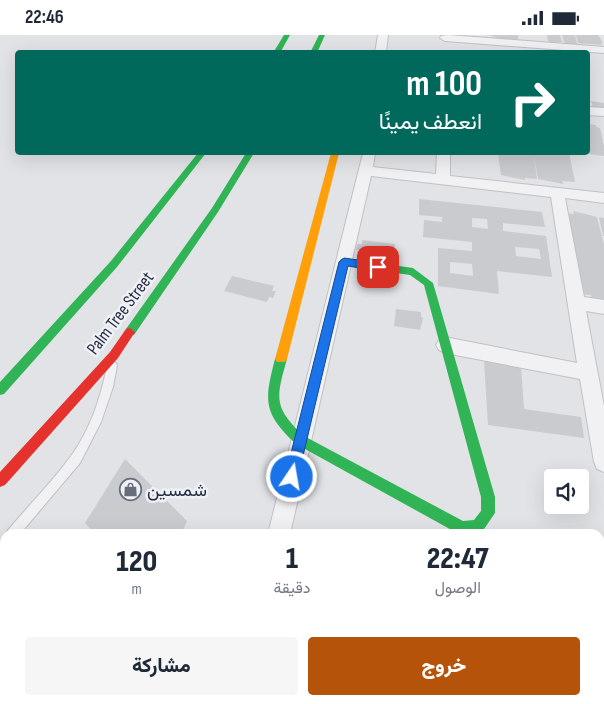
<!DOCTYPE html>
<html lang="ar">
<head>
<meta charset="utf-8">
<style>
  body { margin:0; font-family:"Sofia Sans Condensed",Vazirmatn,sans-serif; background:#f6f6f7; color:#1f2937; direction:rtl; height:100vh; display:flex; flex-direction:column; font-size:19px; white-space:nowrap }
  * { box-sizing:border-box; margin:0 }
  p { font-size:16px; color:#747a83 }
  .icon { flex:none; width:28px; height:28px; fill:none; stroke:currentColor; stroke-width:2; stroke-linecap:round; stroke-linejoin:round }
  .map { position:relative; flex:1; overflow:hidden; direction:ltr }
  .drawer { position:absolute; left:0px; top:494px; width:605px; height:176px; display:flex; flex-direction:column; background:#fff; border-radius:15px 15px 0 0; box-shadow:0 5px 20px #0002; direction:rtl }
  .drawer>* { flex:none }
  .banner { position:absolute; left:15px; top:15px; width:575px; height:105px; border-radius:5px; box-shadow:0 5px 20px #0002; direction:rtl; background:#00695c; color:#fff; overflow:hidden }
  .tools { position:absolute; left:544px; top:434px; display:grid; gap:10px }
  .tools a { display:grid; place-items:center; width:45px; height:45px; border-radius:5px; background:#fff; box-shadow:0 5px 20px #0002; font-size:25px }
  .pin { position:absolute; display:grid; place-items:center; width:42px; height:42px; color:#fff; margin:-21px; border-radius:10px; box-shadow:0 2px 8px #0006 }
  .me { position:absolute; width:55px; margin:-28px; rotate:12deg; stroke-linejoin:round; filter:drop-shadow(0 0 4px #0008) }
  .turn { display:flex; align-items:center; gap:18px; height:105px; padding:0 25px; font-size:22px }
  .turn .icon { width:65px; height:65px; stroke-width:2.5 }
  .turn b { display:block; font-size:35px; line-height:42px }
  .eta { display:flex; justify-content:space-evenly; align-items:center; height:85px; text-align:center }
  .eta b { font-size:30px; font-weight:800; line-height:35px }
  .action { display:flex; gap:10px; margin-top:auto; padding:10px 25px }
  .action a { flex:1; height:58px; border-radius:5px; background:#b45309; color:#fff; font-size:20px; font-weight:800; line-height:58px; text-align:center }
  .action a+a { background:#f6f6f7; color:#1f2937 }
  .status { display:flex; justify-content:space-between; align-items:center; height:35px; padding:0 25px; background:#fff; direction:ltr }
  .status svg { height:14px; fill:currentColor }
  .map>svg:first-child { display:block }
  .building { fill:#cacbcf; fill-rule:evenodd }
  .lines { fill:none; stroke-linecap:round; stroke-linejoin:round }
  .lane-casing { stroke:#bfc1c5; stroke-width:2 }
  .street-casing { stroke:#bfc1c5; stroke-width:2 }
  .lane { fill:#f1f1f3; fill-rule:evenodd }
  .street { fill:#f1f1f3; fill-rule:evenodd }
  .fast { fill:#30b455; fill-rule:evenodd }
  .slow { fill:#ff9f0a; fill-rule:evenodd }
  .jam { fill:#e5322d; fill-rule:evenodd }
  .route { fill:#1a73e8; stroke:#114b97 }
  .labels { text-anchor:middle; stroke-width:5; stroke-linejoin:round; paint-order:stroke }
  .street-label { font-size:18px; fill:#272e42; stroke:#eff1f7 }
  .poi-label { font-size:18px; fill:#272e42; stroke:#eff1f7; text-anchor:start }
</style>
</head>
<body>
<div class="status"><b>22:46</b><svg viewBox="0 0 49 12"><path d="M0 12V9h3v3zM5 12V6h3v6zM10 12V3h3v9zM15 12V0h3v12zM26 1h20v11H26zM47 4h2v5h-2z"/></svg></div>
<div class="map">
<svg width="604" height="669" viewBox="0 0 604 669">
  <rect width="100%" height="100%" fill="#e1e3e7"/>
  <path class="building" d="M489 0H518V4H499Z
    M547 0H560L562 7 552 8 548 6Z
    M562 0H575L577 9H567L564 7Z
    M576 0H598L603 8H601L602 10 578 8Z
    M591 66 604 68V74L593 73Z
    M588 89 596 90V92L600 93 604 111V121L589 119Z
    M498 118H569L575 147 562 146 563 149 538 144 534 120 537 144 525 143V145L501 140Z
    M419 164 542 177 545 192 503 188V196L546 201 552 242 497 236 499 259 438 251V213L472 216V207L423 202 424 185 442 187V182L419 180ZM472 183 487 184 488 194 472 192ZM515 212 539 214 541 224 516 221ZM450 227 472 229 473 241 450 238Z
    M573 176 597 182 604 210V265L592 264 591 260 577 259 562 178 574 179Z
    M599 182 604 183V201H603Z
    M362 205 395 209 394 223 360 219 361 215H356L357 209H362Z
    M232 241 274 251 272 256H276L273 263 269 262 267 267 224 256Z
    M396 274 421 277V282L423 283 420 295 394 291Z
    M484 326 521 331 524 374 581 382 584 403 488 390Z
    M125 424 187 486 181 499H95L85 488Z
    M0 595 5 603V665H44L46 669H0Z"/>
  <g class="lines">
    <defs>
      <path id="lane" d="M112 327 116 328 117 331 113 352 101 387 80 428 20 499H6L8 495C29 470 52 447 71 421 90 395 101 362 107 331L108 328Z
        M5 509V526L0 529V512Z
        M65 665H79L81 669H67Z
        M186 665H200L199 669H185Z"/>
      <path id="street" d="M378 0H388L386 18H375Z
        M448 0 604 12V18L445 6 440 3 441 1Z
        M588 72 604 73V81L588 80Z
        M363 118H375L373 132 436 139 437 118H450V141L604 158V168L565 163 584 262 604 265V279L586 276 604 371V437L597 434 594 427 580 344 445 318 439 315 436 310 439 305 445 302 577 328 551 162 371 141 290 499H268Z
        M231 665H257L256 669H230Z
        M303 665H333L334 669H304Z"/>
    </defs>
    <use href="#lane" class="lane-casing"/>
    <use href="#street" class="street-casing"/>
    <use href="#lane" class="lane"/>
    <use href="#street" class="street"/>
    <path class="fast" d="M284 0H290L280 18H273Z
      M319 0H325L317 18H310Z
      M198 118H206L117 232 4 359 0 360V347L111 226Z
      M246 118H254L218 177 134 300H126L125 297 126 294 212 173Z
      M344 223 413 233 433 248 495 462V478L482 497 477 499 457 498 296 409C263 378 264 366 275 324L277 321H285L287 324C276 363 273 372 304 401L463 486 474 485 481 476V462L424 250 410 240 341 230 339 227 341 224Z"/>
    <path class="slow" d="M331 118H339L287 324 285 327H277L275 324Z"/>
    <path class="jam" d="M130 293 135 297 118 323 5 450 0 452V437L110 317 126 294Z"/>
  </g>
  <path class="route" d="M344 223 378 228 383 232 378 236 348 231 298 442 296 447 292 449 287 447 285 442 339 227Z"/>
  <defs>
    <symbol id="shop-ring" viewBox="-11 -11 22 22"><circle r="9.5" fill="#eff1f7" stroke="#686d7c" stroke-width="1.5"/><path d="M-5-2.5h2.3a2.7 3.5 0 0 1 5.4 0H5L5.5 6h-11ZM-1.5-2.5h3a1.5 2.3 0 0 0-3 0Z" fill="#686d7c"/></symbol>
  </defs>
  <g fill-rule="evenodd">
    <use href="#shop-ring" x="118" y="442" width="25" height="25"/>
  </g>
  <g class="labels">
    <g class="street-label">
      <text transform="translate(120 278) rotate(-53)" y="6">Palm Tree Street</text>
    </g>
    <g class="poi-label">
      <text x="147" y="461">شمسين</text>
    </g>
  </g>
</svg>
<div class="tools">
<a><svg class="icon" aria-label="sound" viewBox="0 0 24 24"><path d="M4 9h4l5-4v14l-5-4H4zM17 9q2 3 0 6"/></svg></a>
</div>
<div class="pin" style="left:378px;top:232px;background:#d93025"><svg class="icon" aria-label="arrive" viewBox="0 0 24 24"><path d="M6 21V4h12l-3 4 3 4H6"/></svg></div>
<svg class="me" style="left:292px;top:442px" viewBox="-20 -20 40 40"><circle r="17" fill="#1a73e8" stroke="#fff" stroke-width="3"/><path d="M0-11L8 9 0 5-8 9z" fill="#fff"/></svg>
<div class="banner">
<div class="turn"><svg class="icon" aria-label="right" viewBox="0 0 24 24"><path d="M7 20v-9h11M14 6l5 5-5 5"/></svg><div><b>100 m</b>انعطف يمينًا</div></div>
</div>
<section class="drawer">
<div class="eta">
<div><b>22:47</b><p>الوصول</p></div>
<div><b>1</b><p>دقيقة</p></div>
<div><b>120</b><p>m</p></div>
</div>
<div class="action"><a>خروج</a><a>مشاركة</a></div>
</section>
</div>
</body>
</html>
